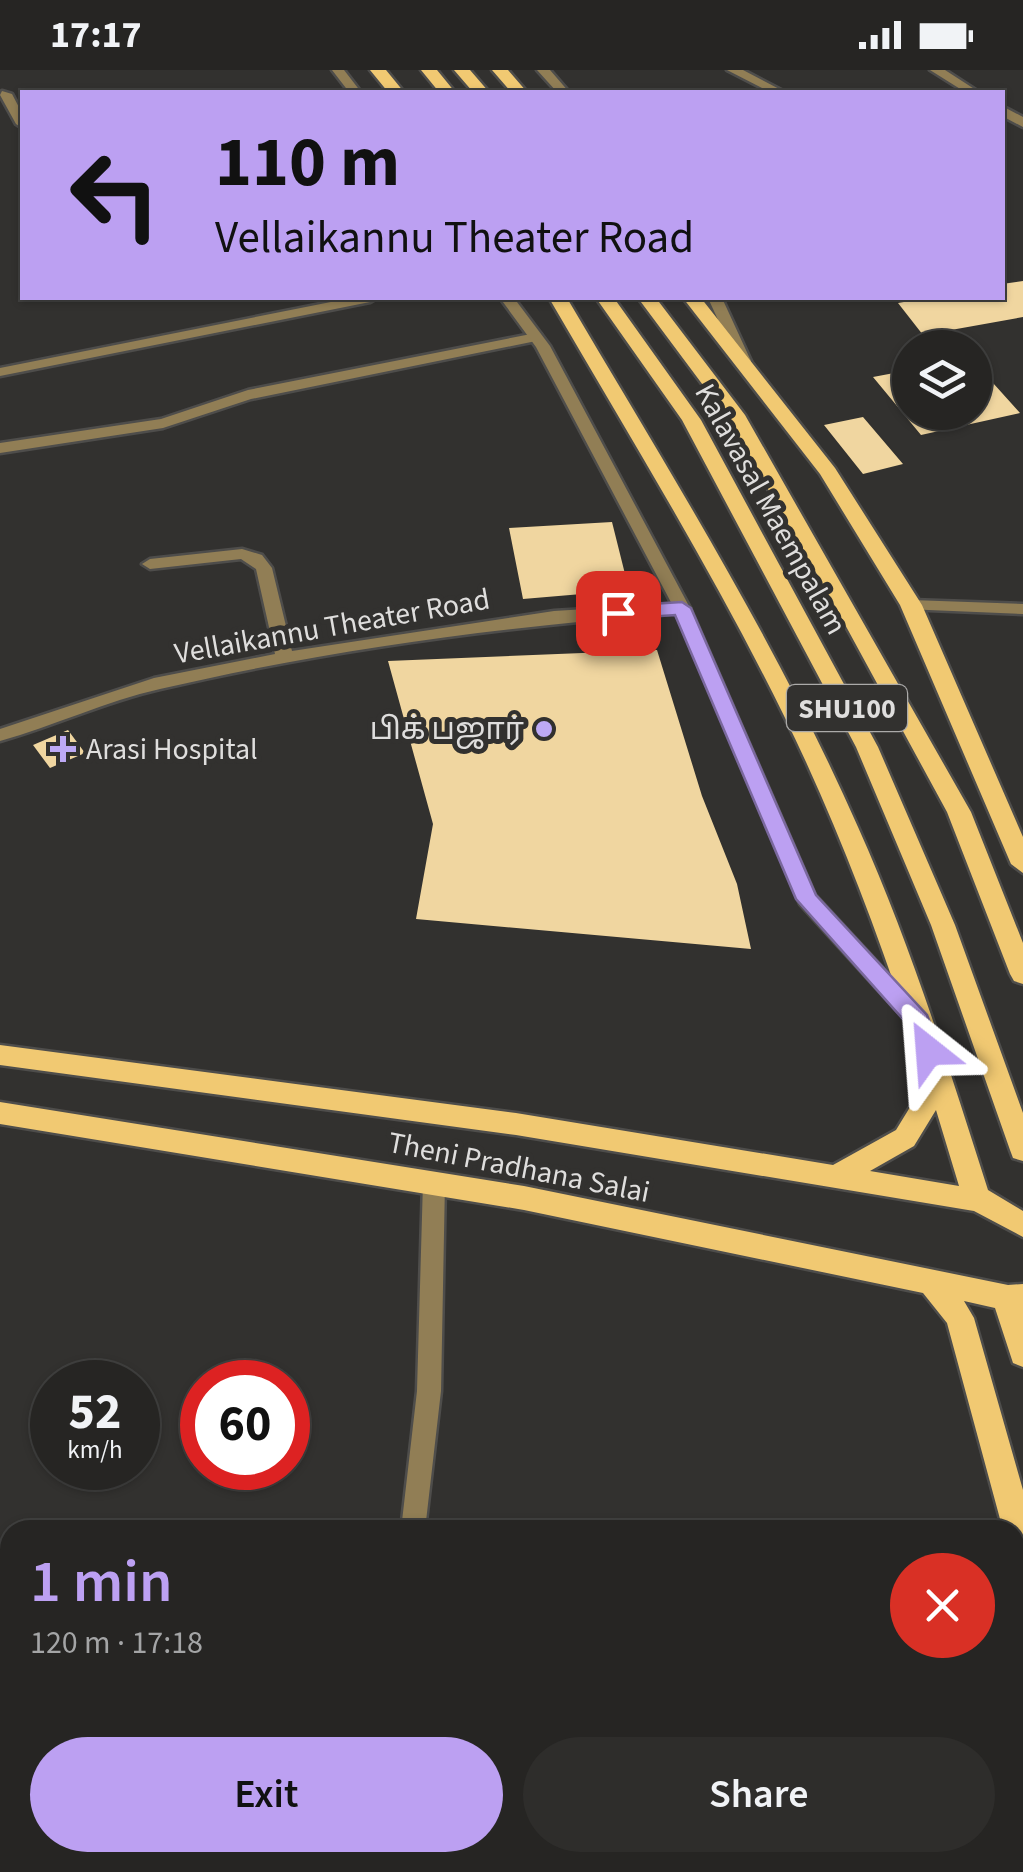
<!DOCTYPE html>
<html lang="en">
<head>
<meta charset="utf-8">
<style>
  body { margin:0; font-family:"Source Sans 3","Noto Sans Tamil",sans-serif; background:#2e2d2b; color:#f1f3f6; height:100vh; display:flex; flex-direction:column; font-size:38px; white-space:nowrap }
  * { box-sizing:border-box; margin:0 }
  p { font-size:32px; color:#a4a5a6 }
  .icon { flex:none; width:55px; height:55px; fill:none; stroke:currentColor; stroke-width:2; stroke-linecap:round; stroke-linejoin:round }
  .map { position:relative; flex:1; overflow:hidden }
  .drawer { position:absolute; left:0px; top:1450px; width:1025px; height:352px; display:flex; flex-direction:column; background:#262523; border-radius:30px 30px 0 0; box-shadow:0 2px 8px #0004,0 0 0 2px #424241 }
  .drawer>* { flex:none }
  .top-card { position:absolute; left:20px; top:20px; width:985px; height:210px; border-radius:0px; box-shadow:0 2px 8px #0004,0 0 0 2px #424241; background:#bca0f2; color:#111; overflow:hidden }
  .controls { position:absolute; left:892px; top:260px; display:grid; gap:20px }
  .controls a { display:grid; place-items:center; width:100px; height:100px; border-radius:50%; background:#262523; box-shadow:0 2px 8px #0004,0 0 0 2px #424241; font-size:50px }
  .speed { position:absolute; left:30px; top:1290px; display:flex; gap:20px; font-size:50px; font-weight:700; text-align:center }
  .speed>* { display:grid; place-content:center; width:130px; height:130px; border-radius:50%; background:#262523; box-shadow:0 2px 8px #0004,0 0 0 2px #424241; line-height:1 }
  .speed small { font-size:25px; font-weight:400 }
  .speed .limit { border:15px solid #d22; background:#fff; color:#111 }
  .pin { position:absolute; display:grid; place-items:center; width:85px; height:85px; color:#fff; margin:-42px; border-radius:20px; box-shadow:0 5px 15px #0006 }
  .me { position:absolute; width:110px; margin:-55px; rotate:332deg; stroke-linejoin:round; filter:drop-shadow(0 0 8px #0008) }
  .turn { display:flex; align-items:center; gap:35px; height:210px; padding:0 30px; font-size:45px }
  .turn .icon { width:130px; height:130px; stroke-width:2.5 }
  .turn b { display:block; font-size:70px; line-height:85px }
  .round { display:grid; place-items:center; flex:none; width:105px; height:105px; border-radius:52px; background:#2e2d2b }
  .summary { display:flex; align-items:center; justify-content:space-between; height:170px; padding:0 30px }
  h1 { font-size:60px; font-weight:600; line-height:75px; color:#bca0f2 }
  .button { display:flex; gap:20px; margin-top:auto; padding:20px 30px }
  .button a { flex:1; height:115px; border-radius:60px; background:#bca0f2; color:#111; font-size:40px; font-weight:600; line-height:115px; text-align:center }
  .button a+a { background:#2e2d2b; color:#f1f3f6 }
  .status { display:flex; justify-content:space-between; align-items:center; height:70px; padding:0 50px; background:#262523; direction:ltr }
  .status svg { height:28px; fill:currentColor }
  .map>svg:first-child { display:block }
  .building { fill:#f0d6a0 }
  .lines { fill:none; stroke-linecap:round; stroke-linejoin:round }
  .service-casing { stroke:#4e4d4b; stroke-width:5 }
  .minor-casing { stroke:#4e4d4b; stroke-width:5 }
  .tertiary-casing { stroke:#4e4d4b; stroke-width:5 }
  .primary-casing { stroke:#4e4d4b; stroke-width:5 }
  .service { fill:#917e55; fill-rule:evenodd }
  .minor { fill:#917e55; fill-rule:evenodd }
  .tertiary { fill:#917e55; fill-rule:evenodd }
  .primary { fill:#f1c972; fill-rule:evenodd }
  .route { fill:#bca0f2; stroke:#7a689d; stroke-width:2.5 }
  .poi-dot { fill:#bda9f5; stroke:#32312f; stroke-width:4 }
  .labels { text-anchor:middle; stroke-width:10; stroke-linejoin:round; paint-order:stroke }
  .shield { fill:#32312f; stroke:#abaaa9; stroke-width:2.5 }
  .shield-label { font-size:28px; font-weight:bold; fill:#dfdedd }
  .street-label { font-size:30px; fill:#dfdedd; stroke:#32312f }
  .poi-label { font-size:30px; fill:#dfdedd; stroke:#32312f; text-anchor:end }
</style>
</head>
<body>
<div class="status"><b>17:17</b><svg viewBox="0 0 49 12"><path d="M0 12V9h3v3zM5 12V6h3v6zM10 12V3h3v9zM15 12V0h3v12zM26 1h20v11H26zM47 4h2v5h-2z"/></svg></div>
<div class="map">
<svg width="1023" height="1802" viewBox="0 0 1023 1802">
  <rect width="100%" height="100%" fill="#32312f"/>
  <path class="building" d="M1023 211V247L923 265 898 233 927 228H1002V214Z
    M975 293 1020 343 921 365 873 307 910 300V342H975Z
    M863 347 903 394 863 404 824 355Z
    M612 452 629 520 523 529 509 458Z
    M657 580 702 726 737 814 751 879 416 849 433 754 388 591Z
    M68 660 85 683 50 698 33 675Z"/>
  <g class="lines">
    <defs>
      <path id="service" d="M537 0H550L569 22H557Z
        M708 228H722L751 291 749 294 744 295 737 291Z"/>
      <path id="minor" d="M727 0H743L785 22H770Z
        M930 0H945L979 22H965Z
        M2 21 12 24 22 43V58L16 54 0 25Z
        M1002 36 1023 47V57L1002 46Z
        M351 228H377L370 232 0 306V298Z
        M536 263 541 264V270L251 329 163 358 0 383V373L161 349 248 320Z
        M242 479 262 485 272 498 292 581 554 541 682 533 690 538 682 543C507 556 331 579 160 619 106 631 54 656 0 671V659L154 608 275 584 256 499 241 489 150 499 142 494 150 489Z
        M434 1103 442 1106 445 1112 441 1321 425 1460H401L417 1321 423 1112 426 1106Z
        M356 1792H384L383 1802H355Z"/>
      <path id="tertiary" d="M332 0H344L361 22H349Z
        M500 228H514L550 276 690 538 815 825 925 944 928 950 925 956H911L800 834 674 538 536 277Z
        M911 530 1023 534V544L905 539V531Z"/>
      <path id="primary" d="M370 0H386L404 22H388Z
        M421 0H437L455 22H439Z
        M454 0H470L489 22H473Z
        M492 0H508L527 22H511Z
        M549 228H567C669 401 777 573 858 757 911 875 949 998 988 1120L1023 1141V1167L974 1141 516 1065 0 995V975L516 1043 833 1095 896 1060 926 1011C892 902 853 795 806 692 732 532 638 381 549 228ZM936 1040 959 1116 870 1101 914 1076Z
        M596 228H614L701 350 878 677 955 855 1023 1043V1091L1013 1088 1010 1080 931 855 856 677 682 350Z
        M638 228H656L745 345 971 742 1023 873V914L1014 911 1010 904 947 742 830 527 726 346Z
        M683 228H701L835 398 922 535 1023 767V803L1011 794 900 535 820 404Z
        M0 1032 524 1116 1008 1215 1023 1214V1297L1013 1293 995 1238 964 1231 974 1248 1023 1420V1490L1015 1487V1460H1003L947 1253 923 1223 524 1140 0 1054Z"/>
    </defs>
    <use href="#service" class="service-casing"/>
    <use href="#minor" class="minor-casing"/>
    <use href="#tertiary" class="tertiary-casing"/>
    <use href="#primary" class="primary-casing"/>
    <use href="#service" class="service"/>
    <use href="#minor" class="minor"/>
    <use href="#tertiary" class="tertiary"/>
    <use href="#primary" class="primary"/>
  </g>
  <path class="route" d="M682 532 691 538 816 825 927 945 941 981 938 988H921L909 956 796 829 675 545 618 549 608 543 618 536Z"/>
  <g class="poi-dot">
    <circle cx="544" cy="659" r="10"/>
    <path d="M58 664h10v10h10v10h-10v10h-10v-10h-10v-10h10z"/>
  </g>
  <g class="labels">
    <rect class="shield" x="787" y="615" width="120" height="46" rx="8"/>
    <g class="shield-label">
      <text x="847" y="648">SHU100</text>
    </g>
    <g class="street-label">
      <text transform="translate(771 439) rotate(61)" y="10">Kalavasal Maempalam</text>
      <text transform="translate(332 556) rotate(-10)" y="10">Vellaikannu Theater Road</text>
      <text transform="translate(519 1097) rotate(11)" y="10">Theni Pradhana Salai</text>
    </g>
    <g class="poi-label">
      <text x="524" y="669">பிக் பஜார்</text>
      <text x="86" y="689" text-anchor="start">Arasi Hospital</text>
    </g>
  </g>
</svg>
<div class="controls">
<a><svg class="icon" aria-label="layers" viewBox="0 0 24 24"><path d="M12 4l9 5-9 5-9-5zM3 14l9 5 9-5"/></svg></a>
</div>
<div class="speed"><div>52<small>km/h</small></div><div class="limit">60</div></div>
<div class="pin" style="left:618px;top:543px;background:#d93025"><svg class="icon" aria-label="arrive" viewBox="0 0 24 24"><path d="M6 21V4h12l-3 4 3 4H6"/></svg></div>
<svg class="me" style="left:929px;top:981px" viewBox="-20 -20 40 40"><path d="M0-17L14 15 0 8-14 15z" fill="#bca0f2" stroke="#fff" stroke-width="4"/></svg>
<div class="top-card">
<div class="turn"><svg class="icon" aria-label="left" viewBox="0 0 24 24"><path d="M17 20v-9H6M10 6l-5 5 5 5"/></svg><div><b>110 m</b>Vellaikannu Theater Road</div></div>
</div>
<section class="drawer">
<div class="summary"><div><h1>1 min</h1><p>120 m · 17:18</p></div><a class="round" style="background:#d93025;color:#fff"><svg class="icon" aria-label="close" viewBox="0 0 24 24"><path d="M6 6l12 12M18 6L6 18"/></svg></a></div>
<div class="button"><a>Exit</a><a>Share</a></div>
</section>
</div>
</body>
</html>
